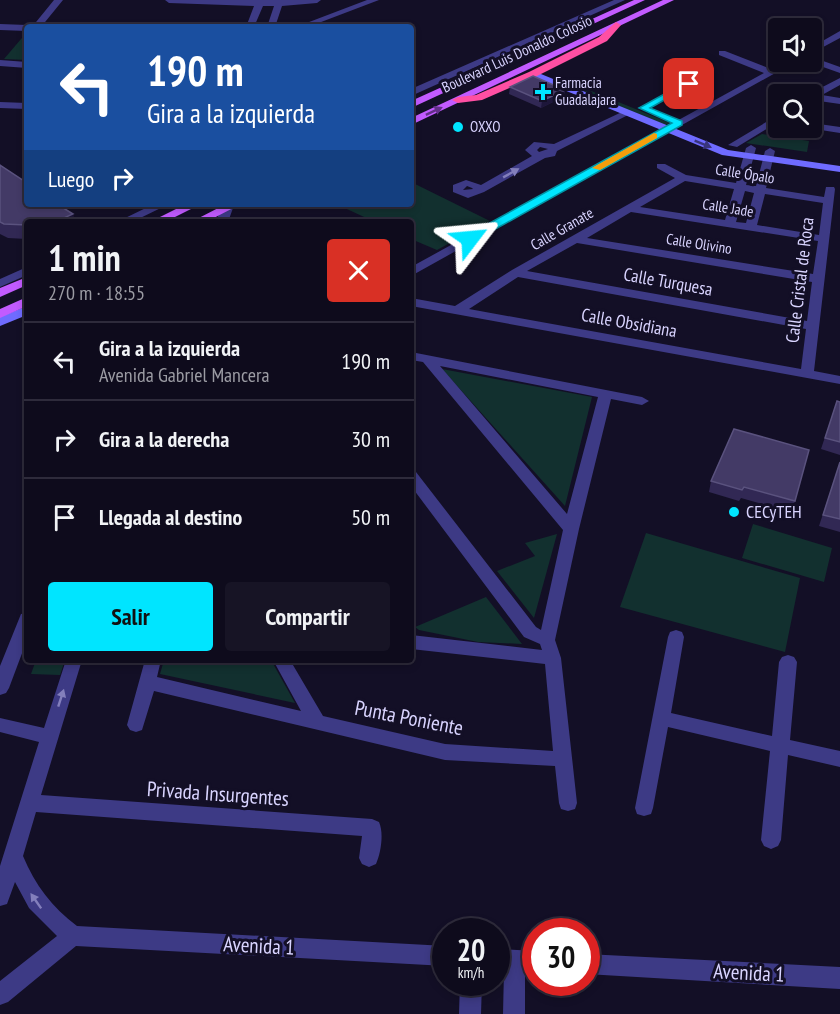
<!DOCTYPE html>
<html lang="es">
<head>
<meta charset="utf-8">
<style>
  body { margin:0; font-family:"PT Sans Narrow",sans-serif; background:#171425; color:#f1f3f6; height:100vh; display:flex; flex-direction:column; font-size:22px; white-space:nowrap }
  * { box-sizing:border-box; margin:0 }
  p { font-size:20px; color:#9b9ba3 }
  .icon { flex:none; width:33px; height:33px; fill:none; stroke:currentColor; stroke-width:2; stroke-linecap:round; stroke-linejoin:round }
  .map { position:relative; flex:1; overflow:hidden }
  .sheet { position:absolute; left:24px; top:219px; width:390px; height:444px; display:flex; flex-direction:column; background:#0e0b1c; border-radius:6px; box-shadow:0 3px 9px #0003,0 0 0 2px #2e2b3b }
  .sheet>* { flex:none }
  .top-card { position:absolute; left:24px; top:24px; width:390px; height:183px; border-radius:6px; box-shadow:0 3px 9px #0003,0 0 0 2px #2e2b3b; background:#1a4fa0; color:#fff; overflow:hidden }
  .tools { position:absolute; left:768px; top:18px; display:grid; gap:12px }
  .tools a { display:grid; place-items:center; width:54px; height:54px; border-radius:6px; background:#0e0b1c; box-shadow:0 3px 9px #0003,0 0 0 2px #2e2b3b; font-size:30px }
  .speed { position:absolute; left:432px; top:918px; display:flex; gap:12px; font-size:30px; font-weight:700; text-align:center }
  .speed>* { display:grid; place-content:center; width:78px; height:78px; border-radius:50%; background:#0e0b1c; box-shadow:0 3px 9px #0003,0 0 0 2px #2e2b3b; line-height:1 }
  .speed small { font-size:15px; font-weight:400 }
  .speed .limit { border:9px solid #d22; background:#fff; color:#111 }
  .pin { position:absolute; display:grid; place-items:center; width:51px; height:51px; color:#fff; margin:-26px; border-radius:12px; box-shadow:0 3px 9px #0006 }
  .me { position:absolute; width:66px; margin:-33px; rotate:61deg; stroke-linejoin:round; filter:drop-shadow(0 0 4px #0008) }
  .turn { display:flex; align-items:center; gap:21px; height:126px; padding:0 24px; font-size:27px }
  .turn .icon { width:78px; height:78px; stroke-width:2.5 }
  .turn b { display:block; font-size:42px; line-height:51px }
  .then { display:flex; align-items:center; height:57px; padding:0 24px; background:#0003; gap:12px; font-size:22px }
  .round { display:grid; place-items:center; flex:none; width:63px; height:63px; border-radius:6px; background:#171425 }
  .summary { display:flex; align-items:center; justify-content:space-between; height:102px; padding:0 24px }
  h1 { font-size:36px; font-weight:600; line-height:45px }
  .primary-button { display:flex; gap:12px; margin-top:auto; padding:12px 24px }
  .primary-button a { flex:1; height:69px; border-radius:6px; background:#00e5ff; color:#111; font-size:24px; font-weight:600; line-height:69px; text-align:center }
  .primary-button a+a { background:#171425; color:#f1f3f6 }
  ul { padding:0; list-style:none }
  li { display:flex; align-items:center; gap:18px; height:78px; padding:0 24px; border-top:2px solid #2e2b3b }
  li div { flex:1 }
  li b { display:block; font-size:22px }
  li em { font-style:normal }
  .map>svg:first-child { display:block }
  .green { fill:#12302f }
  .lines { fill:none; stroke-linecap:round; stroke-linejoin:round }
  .street { fill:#3d3a85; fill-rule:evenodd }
  .secondary { fill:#6f6bff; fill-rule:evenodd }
  .primary { fill:#c25bff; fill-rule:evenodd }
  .highway { fill:#ff4fa3; fill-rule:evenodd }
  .wall { fill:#312854 }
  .shaded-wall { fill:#1d163a }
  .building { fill:#433a66; stroke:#5a527e; stroke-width:1.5 }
  .oneway { fill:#623188 }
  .oneway2 { fill:#38347d }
  .oneway3 { fill:#837fbc }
  .route { fill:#00e5ff; stroke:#0095a6; stroke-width:1.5 }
  .slow { fill:#f59e0b }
  .poi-dot { fill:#00e5ff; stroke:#130f26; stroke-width:2 }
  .labels { text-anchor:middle; stroke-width:6; stroke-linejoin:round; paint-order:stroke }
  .far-street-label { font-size:15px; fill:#d9d4ff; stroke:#130f26 }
  .far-poi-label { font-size:15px; fill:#d9d4ff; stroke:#130f26; text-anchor:start }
  .street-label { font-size:18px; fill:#d9d4ff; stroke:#130f26 }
  .poi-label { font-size:18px; fill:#d9d4ff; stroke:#130f26; text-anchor:start }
  .near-street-label { font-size:21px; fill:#d9d4ff; stroke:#130f26 }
</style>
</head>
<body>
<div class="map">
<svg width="840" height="1014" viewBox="0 0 840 1014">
  <rect width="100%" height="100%" fill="#130f26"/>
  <path class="green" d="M27 32V60L4 59Z
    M579 86 670 123 665 125 576 88Z
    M762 134 809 141 807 152 746 143Z
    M411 182 490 221 437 250 411 239V222H375L336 204H411Z
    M442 369 592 397 565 506Z
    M753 524 832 548 824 582 742 558Z
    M646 533 800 578 785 652 620 607Z
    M557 534 534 618 497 571 535 556 525 543Z
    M486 597 522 644 478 642 419 630 415 627Z
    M36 660H65L60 675 31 674Z
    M164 660H271L295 703 160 674Z"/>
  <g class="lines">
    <path class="street" d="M54 0H63L41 27H32Z
      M165 0H321L317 3 282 6 275 27H267L274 6H263L254 27H246L254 6 169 3Z
      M367 0H379L308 27H296Z
      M614 0H625L411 96V89Z
      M0 24 27 25 31 27H27V31L0 30Z
      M840 31V38L812 53V47Z
      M719 51H725L771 69 784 62H795L411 276V267L764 73 719 55Z
      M812 57 840 67V73L809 62H812Z
      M0 60 27 62V68L0 66Z
      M840 78V85L822 95 840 98V104L812 100V94H809Z
      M689 81 694 84 692 86 646 110 638 108Z
      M0 102 27 103V109L0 108Z
      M624 111 632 113 557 151 555 156 545 158 484 192 468 198 453 192V185L466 180 481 185 532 156 525 150 534 142 554 144ZM540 147 548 149 539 152 537 150ZM467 186 472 188 473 189 463 190Z
      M778 115V122L737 147 728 145Z
      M812 123 840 127V133L808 128H812Z
      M751 145 756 148 746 185 756 186 765 151 770 148 775 151 766 188 824 197 826 187H834L835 189 814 371 840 376V384L411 306V298L455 306 512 270 675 178 657 168V164H665L686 175 736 183 746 148ZM685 181 734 189 725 220 640 207ZM745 191 754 193 746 223 736 222ZM765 194 823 203 819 235 757 225ZM631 212 818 241 813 274 587 238ZM577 243 812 282 807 321 527 271ZM518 277 806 329 801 369 469 309Z
      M154 204H169L132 222H117Z
      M227 205 233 208 228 222H216L221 208Z
      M27 267V275L0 287V279Z
      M411 352 642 397 649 401 642 405 611 399 579 529 555 640 561 658 577 803 575 809 568 811 561 809 559 803 555 766 445 760 154 691 142 730 136 732 130 730 127 725 145 660H161L157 677 301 711 273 660H290L323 716 445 744 553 751 545 664 411 649V635L542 650 540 644 524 637 411 486V471L416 472 536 627 541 630 563 530 423 362 411 360ZM440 366 598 397 567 514Z
      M27 613V640L9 688 6 693 0 695V666L19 619 21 614Z
      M676 630 682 632 684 637 671 713 772 736 779 662 782 657 788 655 794 657 797 662 790 740 840 751V767L788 755 781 840 778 846 771 849 764 846 761 840 770 751 668 727 653 808 651 814 644 816 637 814 635 808 668 637 670 632Z
      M66 660H82L41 795 372 819 379 822C384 833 381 853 376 864L369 867 362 864 359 858 362 836 36 812 23 856C35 885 52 907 77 926L446 946V966L76 946 8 1002 0 1005V981L57 936 29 908 15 882 7 904 0 906V866L39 742 0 732V718L44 728Z
      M496 949 536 951V971H525V1014H503L504 970 496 969Z
      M586 954 840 967V989L586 974Z
      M460 982H482L481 1014H459Z"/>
    <path class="secondary" d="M530 72H536L728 150 840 166V172L722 155 530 76Z
      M27 306V315L0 326V317Z"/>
    <path class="primary" d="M634 0H645L411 108V101Z
      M663 0H674L411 125V118Z
      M186 204H201L165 222H150Z
      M226 204H241L206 222H191Z
      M27 277V285L0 297V288Z
      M27 297V306L0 318V309Z"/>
    <path class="highway" d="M616 22 621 25 607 41 537 76 482 100 458 103 452 100 458 97 476 95 529 72 599 37Z"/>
  </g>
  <path class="wall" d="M510 87 565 96 541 108 509 94Z
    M0 165 73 214 74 222H27V239L8 238 0 234Z
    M837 401 840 402V455L821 449Z
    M734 429 795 501 791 512 741 498 739 501 709 492 711 481Z
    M840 462V532L819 526Z"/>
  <path class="shaded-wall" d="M565 90V96L541 108 542 101Z
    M73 214 74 222H55Z"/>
  <path class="building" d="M533 76 565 90 542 101 510 87Z
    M0 165 27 183V204H57L73 214 55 222H27V225L4 224 0 222Z
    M837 401 840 402V442L825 438Z
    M734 429 809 450 795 501 744 487 742 490 711 481Z
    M840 462V519L823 515Z"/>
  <defs><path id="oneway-solid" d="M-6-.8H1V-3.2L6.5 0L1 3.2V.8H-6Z" transform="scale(1.5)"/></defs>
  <use class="oneway" href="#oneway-solid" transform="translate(434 111) rotate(-25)"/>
  <use class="oneway2" href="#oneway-solid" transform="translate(703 144) rotate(22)"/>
  <g class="oneway3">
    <use href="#oneway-solid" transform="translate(511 173) rotate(-29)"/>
    <use href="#oneway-solid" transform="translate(61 698) rotate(-72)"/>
    <use href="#oneway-solid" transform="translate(36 901) rotate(-125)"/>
  </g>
  <path class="route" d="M686 82 693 84 650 108 682 121V125L474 241H466V236L672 123 639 108Z"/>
  <path class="slow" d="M654 133 657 134V138L600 170 592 168Z"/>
  <g class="poi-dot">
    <path d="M540 83h6v6h6v6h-6v6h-6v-6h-6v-6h6z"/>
    <circle cx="458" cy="127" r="6"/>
    <circle cx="734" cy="512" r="6"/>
  </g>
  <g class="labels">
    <g class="far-street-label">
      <text transform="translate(517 54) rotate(-25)" y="5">Boulevard Luis Donaldo Colosio</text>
      <text transform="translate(745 174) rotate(9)" y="5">Calle Ópalo</text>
      <text transform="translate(728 208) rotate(9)" y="5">Calle Jade</text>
      <text transform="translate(562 229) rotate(-30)" y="5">Calle Granate</text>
      <text transform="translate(699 244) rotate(9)" y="5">Calle Olivino</text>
    </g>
    <g class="far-poi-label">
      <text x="555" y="88">Farmacia<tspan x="555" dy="17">Guadalajara</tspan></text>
      <text x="470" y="132">OXXO</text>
    </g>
    <g class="street-label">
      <text transform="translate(800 280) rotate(-83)" y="6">Calle Cristal de Roca</text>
      <text transform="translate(668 282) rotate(10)" y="6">Calle Turquesa</text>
      <text transform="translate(629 323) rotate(10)" y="6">Calle Obsidiana</text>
    </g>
    <g class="poi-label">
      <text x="746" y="518">CECyTEH</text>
    </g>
    <g class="near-street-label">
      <text transform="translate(409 718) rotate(11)" y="7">Punta Poniente</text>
      <text transform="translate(218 794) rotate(4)" y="7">Privada Insurgentes</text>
      <text transform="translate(259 946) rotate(3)" y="7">Avenida 1</text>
      <text transform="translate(749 973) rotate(3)" y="7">Avenida 1</text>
    </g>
  </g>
</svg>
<div class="tools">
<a><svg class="icon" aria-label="sound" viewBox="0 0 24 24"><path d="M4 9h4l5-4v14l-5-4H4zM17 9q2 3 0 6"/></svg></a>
<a><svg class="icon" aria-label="search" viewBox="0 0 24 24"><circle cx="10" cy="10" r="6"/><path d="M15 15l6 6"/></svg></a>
</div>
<div class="speed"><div>20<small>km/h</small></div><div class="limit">30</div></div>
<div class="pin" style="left:689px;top:84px;background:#d93025"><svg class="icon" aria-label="arrive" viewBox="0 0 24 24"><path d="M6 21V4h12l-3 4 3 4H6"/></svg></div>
<svg class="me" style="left:470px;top:239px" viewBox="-20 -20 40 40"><path d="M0-17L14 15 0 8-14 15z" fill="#00e5ff" stroke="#fff" stroke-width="4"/></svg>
<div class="top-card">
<div class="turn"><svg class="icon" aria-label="left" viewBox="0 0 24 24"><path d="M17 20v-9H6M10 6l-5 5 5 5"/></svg><div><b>190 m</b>Gira a la izquierda</div></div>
<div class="then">Luego<svg class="icon" aria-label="right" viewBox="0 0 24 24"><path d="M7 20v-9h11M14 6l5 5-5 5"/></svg></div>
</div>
<section class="sheet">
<div class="summary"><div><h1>1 min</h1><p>270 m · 18:55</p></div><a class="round" style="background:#d93025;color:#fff"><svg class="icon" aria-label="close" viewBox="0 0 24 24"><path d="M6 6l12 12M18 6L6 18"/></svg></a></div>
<ul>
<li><svg class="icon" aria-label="left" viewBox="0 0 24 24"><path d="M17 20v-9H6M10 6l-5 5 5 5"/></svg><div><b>Gira a la izquierda</b><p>Avenida Gabriel Mancera</p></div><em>190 m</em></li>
<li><svg class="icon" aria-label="right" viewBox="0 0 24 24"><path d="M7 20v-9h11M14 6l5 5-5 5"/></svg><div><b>Gira a la derecha</b></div><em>30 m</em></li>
<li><svg class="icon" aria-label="arrive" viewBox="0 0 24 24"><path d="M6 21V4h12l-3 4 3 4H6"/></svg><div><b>Llegada al destino</b></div><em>50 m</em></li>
</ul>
<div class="primary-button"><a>Salir</a><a>Compartir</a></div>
</section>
</div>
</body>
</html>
